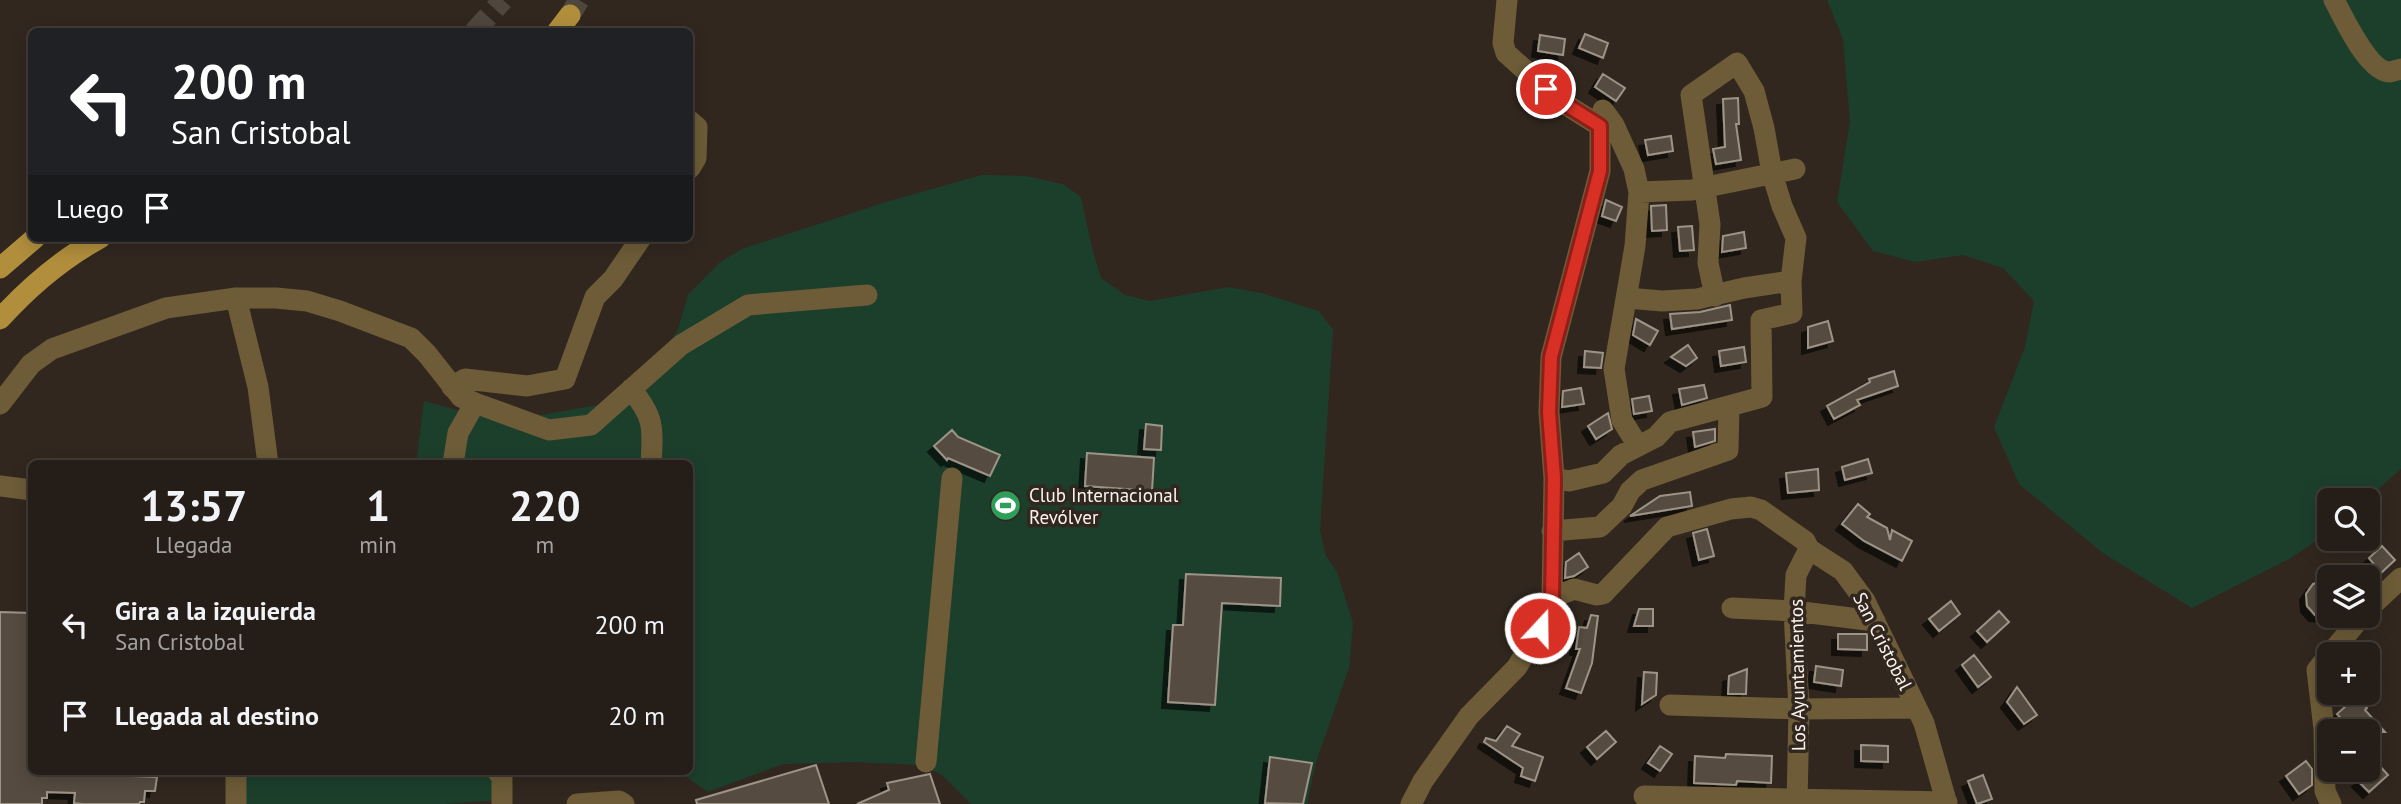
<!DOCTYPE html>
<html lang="es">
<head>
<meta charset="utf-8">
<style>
  body { margin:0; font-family:"PT Sans",sans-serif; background:#2d2620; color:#f1f3f6; height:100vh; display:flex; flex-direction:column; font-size:26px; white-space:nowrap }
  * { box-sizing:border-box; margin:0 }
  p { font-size:23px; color:#a3a2a1 }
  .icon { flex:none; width:38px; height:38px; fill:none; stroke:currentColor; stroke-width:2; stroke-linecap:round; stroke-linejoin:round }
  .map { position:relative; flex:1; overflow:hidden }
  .drawer { position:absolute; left:28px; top:460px; width:665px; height:315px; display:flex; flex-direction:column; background:#251d17; border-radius:10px; box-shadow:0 4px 18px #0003,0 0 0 2px #423b36 }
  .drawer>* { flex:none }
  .guide { position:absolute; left:28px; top:28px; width:665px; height:214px; border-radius:10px; box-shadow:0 4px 18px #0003,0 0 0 2px #423b36; background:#202124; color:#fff; overflow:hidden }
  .buttons { position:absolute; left:2317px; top:488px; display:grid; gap:14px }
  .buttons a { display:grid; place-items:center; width:63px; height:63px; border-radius:10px; background:#251d17; box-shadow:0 4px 18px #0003,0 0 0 2px #423b36; font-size:35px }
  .pin { position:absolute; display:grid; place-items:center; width:60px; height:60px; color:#fff; margin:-30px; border:4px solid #fff; border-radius:50%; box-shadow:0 2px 7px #0007 }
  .me { position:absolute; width:77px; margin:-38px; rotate:21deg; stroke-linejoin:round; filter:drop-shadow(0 0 5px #0008) }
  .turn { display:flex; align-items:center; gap:24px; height:147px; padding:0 28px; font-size:32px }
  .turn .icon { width:91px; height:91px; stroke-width:2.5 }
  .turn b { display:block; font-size:49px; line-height:60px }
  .then { display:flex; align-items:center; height:66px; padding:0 28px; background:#0003; gap:14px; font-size:26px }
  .eta { display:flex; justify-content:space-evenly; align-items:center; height:119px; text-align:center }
  .eta b { font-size:42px; font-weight:700; line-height:49px }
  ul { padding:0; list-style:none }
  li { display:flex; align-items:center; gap:21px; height:91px; padding:0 28px }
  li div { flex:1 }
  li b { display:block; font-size:26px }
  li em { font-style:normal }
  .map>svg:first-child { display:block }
  .green { fill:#1c3f2c }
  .building { fill:#544c41; stroke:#9d9487; stroke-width:2; filter:url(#shadow) }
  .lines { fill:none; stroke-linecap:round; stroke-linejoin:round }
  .major-tunnel { stroke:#4f463e; stroke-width:21; stroke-dasharray:21 10; stroke-linecap:butt }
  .minor { stroke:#6d5c37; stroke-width:21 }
  .major { stroke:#b08e3c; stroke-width:21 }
  .route-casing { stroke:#8d1f18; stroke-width:18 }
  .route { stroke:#d93025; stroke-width:12 }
  .labels { text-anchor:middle; stroke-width:7; stroke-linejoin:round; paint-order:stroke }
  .poi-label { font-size:19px; fill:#fbf3ee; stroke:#31271f; text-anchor:start }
  .street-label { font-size:19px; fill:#fbf3ee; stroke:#31271f }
</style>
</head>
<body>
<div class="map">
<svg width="2401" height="804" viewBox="0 0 2401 804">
  <defs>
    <filter id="shadow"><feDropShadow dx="-6" dy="6" stdDeviation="0" flood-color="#0009"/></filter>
  </defs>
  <rect width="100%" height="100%" fill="#31271f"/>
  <path class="green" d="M1827 0H2401V469L2366 500H2329V532L2291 558 2192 608 2103 553 2019 484 1994 427 2025 347 2034 301 2003 268 1963 255 1915 262 1873 251 1837 202 1850 121 1843 39Z
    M982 175 1026 176 1063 184 1081 197 1092 248 1101 278 1125 295 1150 301 1228 287 1261 293 1319 311 1333 330 1320 530 1326 556 1337 572 1353 623 1349 668 1315 765 1307 804H971L942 775 923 765 854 762 783 764 708 792 679 772H690V464H416L424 401 501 422 609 403 660 363 678 329 688 295 719 263 742 249 889 201Z
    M244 772H488L496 785 498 800 446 804H242Z"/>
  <path class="building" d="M1585 34 1608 43 1603 58 1579 48Z
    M1540 35 1565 39 1563 55 1538 51Z
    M1603 74 1625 88 1616 101 1595 87Z
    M1738 98 1739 124H1736L1741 160 1716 164 1713 149 1725 147 1723 99Z
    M1671 136 1673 151 1648 155 1645 140Z
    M1606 200 1622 207 1616 221 1602 216Z
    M1666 205 1667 230 1652 231 1651 206Z
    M1692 226 1694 250 1680 251 1678 227Z
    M1744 232 1746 248 1722 252 1723 236Z
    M1730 305 1732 320 1672 329 1670 314 1700 312Z
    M1636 319 1658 331 1650 345 1633 335Z
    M1828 321 1833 341 1808 348V327Z
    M1688 345 1697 358 1686 366 1671 357Z
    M1744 347 1746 362 1721 366 1719 351Z
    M1585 351 1603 353 1601 368 1584 367Z
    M1894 371 1898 386 1857 400 1860 405 1834 419 1827 406 1870 382 1869 379Z
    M1704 385 1707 398 1682 405 1679 389Z
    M1581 388 1584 404 1562 407 1563 391Z
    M1649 396 1652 411 1634 414 1632 399Z
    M1608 413 1612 429 1596 439 1588 426Z
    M1146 424 1162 426 1161 450 1144 449Z
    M1715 429V441L1695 447 1693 432Z
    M952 430 958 437 1000 455 990 476 948 458 947 460 934 446Z
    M1087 453 1154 458 1152 491 1085 486Z
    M1868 459 1872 473 1845 480 1842 467Z
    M1818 469 1819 490 1788 493 1786 473Z
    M1690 492 1692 506 1630 516 1660 496Z
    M1858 504 1870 514 1867 517 1887 528 1890 540 1892 530 1912 541 1902 561 1864 541 1842 524Z
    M1707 529 1714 556 1699 560 1693 533Z
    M2382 546 2395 560 2381 573 2369 558Z
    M1579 553 1588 567 1574 576 1565 578 1566 562Z
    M1186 574 1281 578 1280 606 1222 603 1215 705 1168 702 1173 625H1183Z
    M2329 580V616L2315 615 2307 606 2306 594 2313 584Z
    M1951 601 1960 614 1939 631 1929 619Z
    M1639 609H1653V626H1634Z
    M1999 611 2009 622 1987 642 1977 631Z
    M0 612 32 613V772L157 777 155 791H145L144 802H140L139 804H82L74 803 75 793 47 792V798H42V804H0Z
    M1591 615 1598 616 1592 663 1581 693 1566 688 1580 649H1576L1579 627 1587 628Z
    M1838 634H1867V650L1838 649Z
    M1974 655 1991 677 1978 687 1962 665Z
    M1816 666 1843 670 1841 686 1814 682Z
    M1747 669 1746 694H1728L1729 676Z
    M1644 672 1657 673 1656 695 1642 704Z
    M2017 687 2037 715 2024 724 2007 702Z
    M2356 697 2367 708 2365 710 2385 732H2358L2351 723 2348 726 2337 714Z
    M1507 726 1520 734 1512 746 1543 757 1535 781 1521 776 1523 768 1484 742 1486 738 1496 741Z
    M1606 731 1616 742 1597 759 1587 747Z
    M1861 745 1888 746V762L1861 761Z
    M1660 746 1672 754 1660 771 1648 763Z
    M2368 753 2388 775 2369 792 2358 781 2368 772Z
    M1726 754 1772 756 1771 783 1737 781 1736 785 1694 783 1695 756 1725 758Z
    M1270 757 1312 763 1303 804 1265 803Z
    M2306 761 2312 769V785L2299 794 2286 776Z
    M816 765 829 804H697L696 800Z
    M930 774 940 804H857L889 790 887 783Z
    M1983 775 1992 799 1977 804 1968 781Z"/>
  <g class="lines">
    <path class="major-tunnel" d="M570 15 579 0
      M474 32 503 0"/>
    <path class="minor" d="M2334 0C2344 18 2368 72 2390 72 2392 72 2400 69 2401 69
      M690 121 697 127 696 158 690 168
      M1600 126 1603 110 1614 125 1634 169 1639 192 1635 246 1614 369 1622 420 1638 446
      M1639 192 1692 190 1795 169
      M236 298 258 387 268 464
      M1627 298 1662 301 1697 299 1744 288 1791 281
      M452 387 465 379 527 386 565 379 595 297 613 279 641 238
      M631 389C655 418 653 428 651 464
      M0 404 31 364 52 349 166 308 236 298H276L307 301 340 311 411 338 427 354 461 397 475 403 549 430 591 425 681 345 748 305 867 295
      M453 464 458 433 475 403
      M1554 478 1569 481 1603 473 1621 455 1656 437 1670 422 1762 397 1761 320 1792 313 1791 281 1796 238 1782 206 1772 173 1764 128 1754 91 1737 63 1691 95 1710 224 1708 263 1715 296
      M0 486 32 490
      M1552 531 1600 527 1622 506 1630 491 1642 480 1728 450 1729 407
      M1552 598 1574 589 1597 595 1603 594 1667 527 1731 509 1751 507 1761 510 1805 541 1809 549 1843 571 1865 601 1924 723 1947 804
      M1732 608 1794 611 1875 621
      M2368 609 2401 578
      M2330 654 2362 616
      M2329 655 2317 670 2324 729 2325 791 2331 804
      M1670 705 1799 709 1916 708
      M926 762 952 478
      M236 772V804
      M498 772 502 778V804
      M1644 796 1947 802
      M577 804 619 801 624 804
      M1411 804 1423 781 1469 716 1517 667 1540 628 1552 598 1554 478 1549 412 1551 357 1600 171V126L1557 99 1506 53 1503 43 1507 0
      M1797 804 1799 709 1794 611 1796 575 1809 549"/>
    <path class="major" d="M557 32 570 15
      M0 268 35 238
      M0 319C29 287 62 259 100 238"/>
  </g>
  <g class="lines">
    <defs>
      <path id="route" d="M1540 628 1552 598 1554 478 1549 412 1551 357 1600 171V126L1557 99 1546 89"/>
    </defs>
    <use href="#route" class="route-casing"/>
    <use href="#route" class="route"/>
  </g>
  <defs>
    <symbol id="stadium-disc" viewBox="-11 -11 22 22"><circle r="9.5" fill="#2e9e5b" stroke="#31271f"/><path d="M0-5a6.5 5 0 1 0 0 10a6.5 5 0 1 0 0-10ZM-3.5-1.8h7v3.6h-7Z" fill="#fff"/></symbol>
  </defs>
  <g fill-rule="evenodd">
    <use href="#stadium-disc" x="988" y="488" width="35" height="35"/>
  </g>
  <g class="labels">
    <g class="poi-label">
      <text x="1029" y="502">Club Internacional<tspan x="1029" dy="22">Revólver</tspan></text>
    </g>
    <g class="street-label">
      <text transform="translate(1883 641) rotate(63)" y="7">San Cristobal</text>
      <text transform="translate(1797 675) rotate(-91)" y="7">Los Ayuntamientos</text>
    </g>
  </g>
</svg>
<div class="buttons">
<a><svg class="icon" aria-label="search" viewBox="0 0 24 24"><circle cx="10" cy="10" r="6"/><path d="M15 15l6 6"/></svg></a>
<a><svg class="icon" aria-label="layers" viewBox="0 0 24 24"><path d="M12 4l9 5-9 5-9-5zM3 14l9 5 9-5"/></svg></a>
<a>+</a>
<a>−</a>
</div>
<div class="pin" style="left:1546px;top:89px;background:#d93025"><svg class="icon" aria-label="arrive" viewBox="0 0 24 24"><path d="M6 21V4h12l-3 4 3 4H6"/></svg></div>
<svg class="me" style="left:1540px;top:628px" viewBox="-20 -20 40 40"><circle r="17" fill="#d93025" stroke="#fff" stroke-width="3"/><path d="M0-11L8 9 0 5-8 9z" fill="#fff"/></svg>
<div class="guide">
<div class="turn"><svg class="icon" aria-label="left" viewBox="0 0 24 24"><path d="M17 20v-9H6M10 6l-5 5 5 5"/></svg><div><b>200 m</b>San Cristobal</div></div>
<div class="then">Luego<svg class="icon" aria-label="arrive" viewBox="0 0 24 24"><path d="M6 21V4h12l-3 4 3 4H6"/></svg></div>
</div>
<section class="drawer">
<div class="eta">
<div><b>13:57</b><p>Llegada</p></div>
<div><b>1</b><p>min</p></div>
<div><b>220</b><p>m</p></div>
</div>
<ul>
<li><svg class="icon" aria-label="left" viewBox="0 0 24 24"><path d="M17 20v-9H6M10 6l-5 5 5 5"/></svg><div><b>Gira a la izquierda</b><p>San Cristobal</p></div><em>200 m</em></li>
<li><svg class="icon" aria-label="arrive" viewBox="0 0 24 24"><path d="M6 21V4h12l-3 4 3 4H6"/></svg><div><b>Llegada al destino</b></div><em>20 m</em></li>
</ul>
</section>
</div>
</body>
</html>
